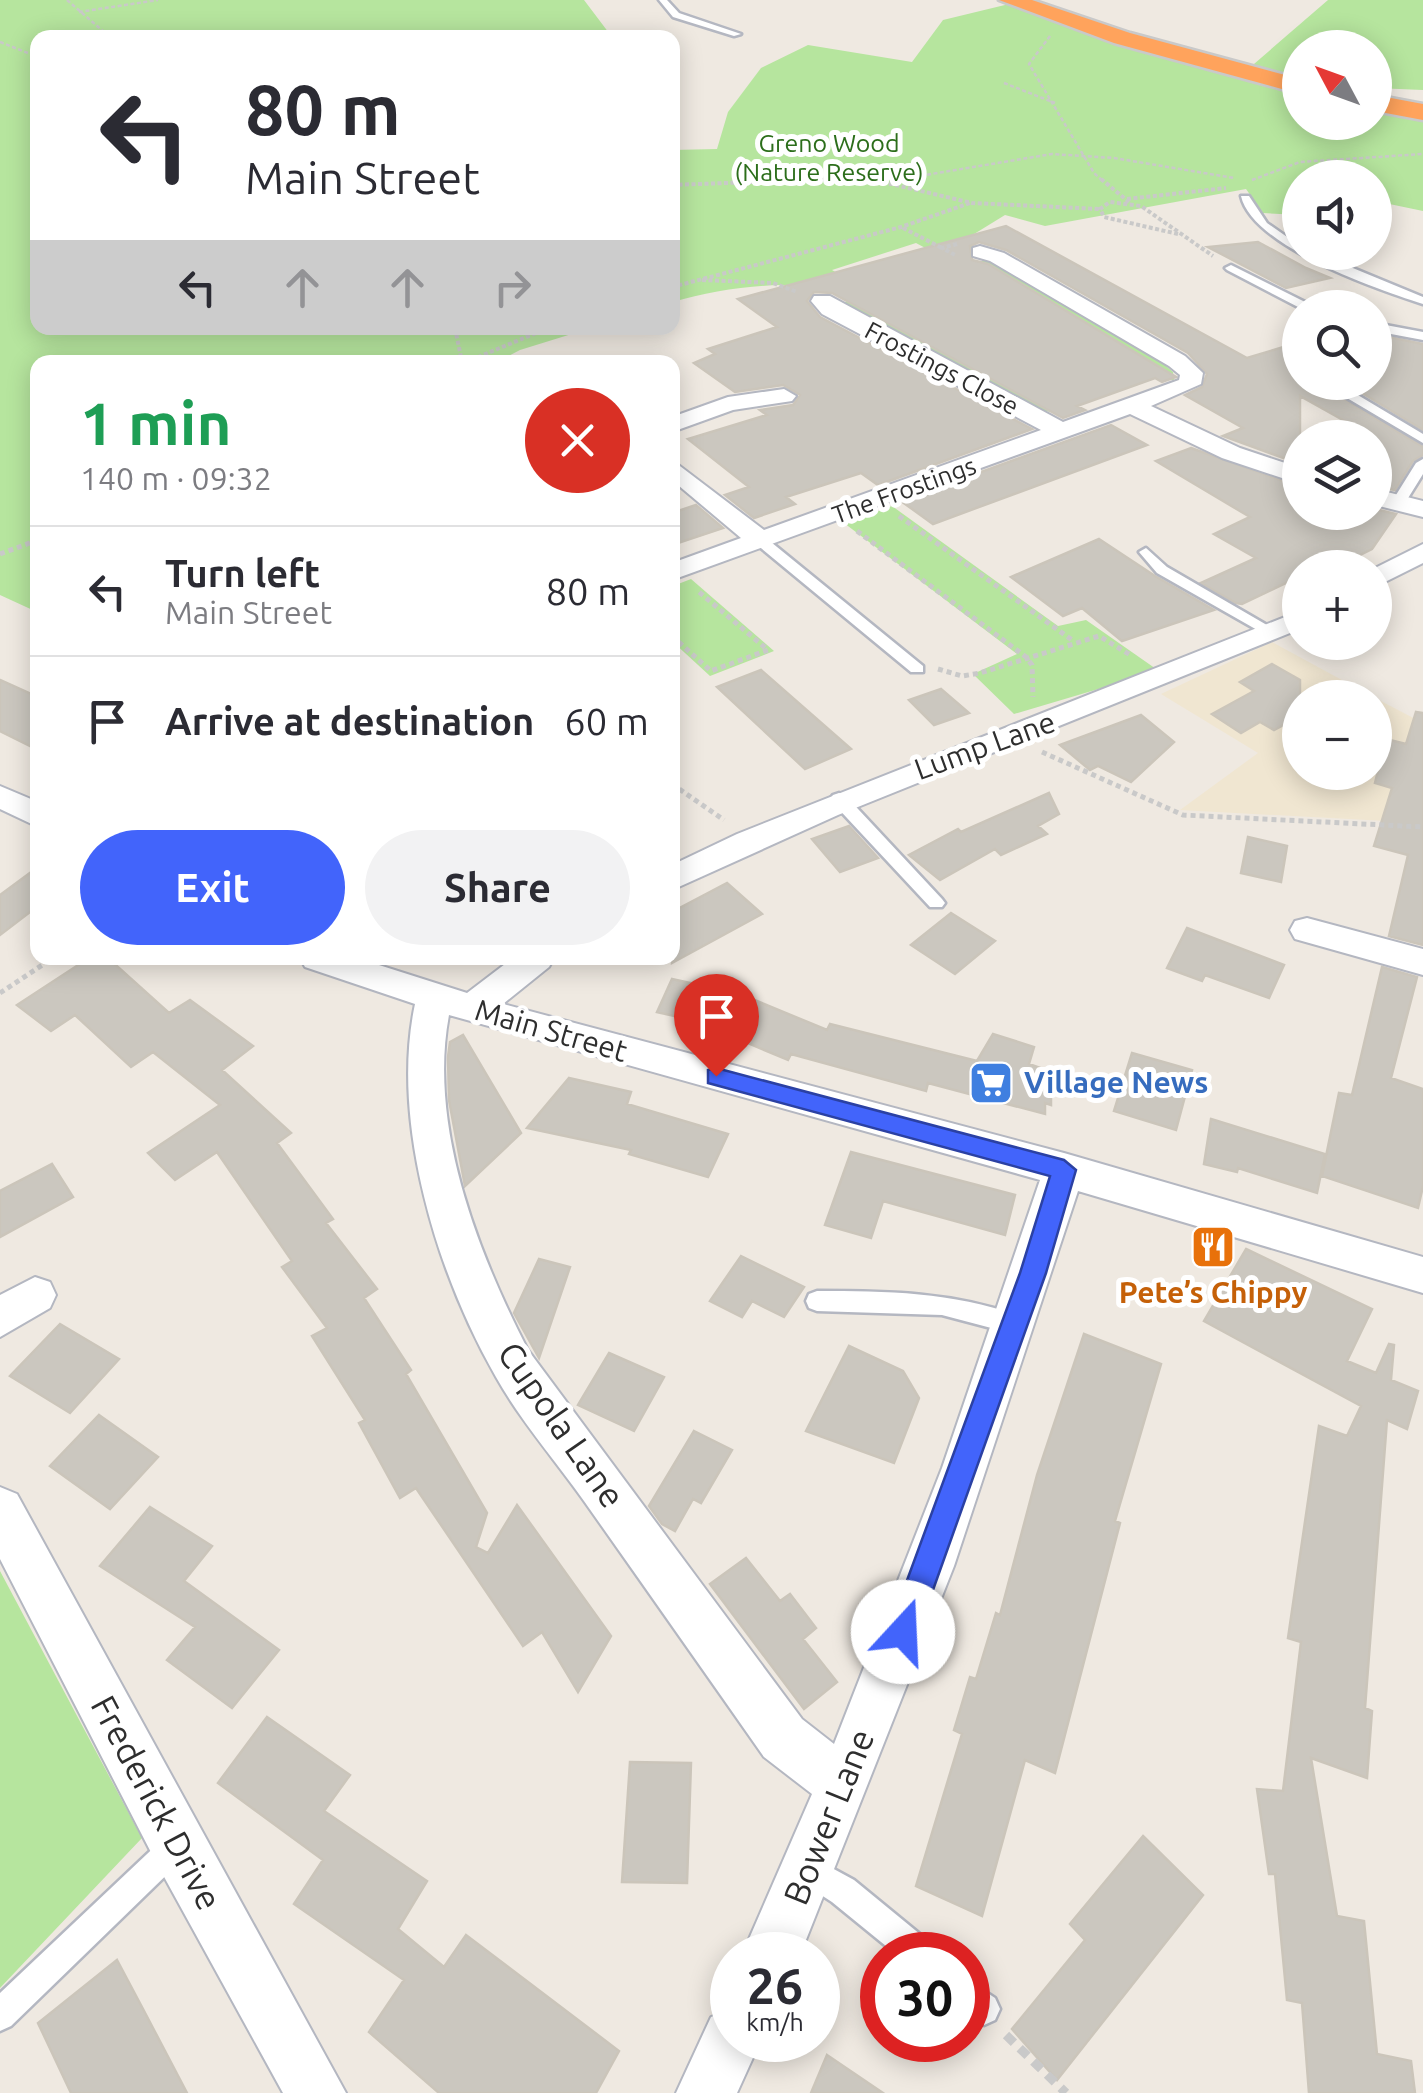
<!DOCTYPE html>
<html lang="en">
<head>
<meta charset="utf-8">
<style>
  body { margin:0; font-family:Ubuntu,sans-serif; background:#f2f2f3; color:#2b2b33; height:100vh; display:flex; flex-direction:column; font-size:38px; white-space:nowrap }
  * { box-sizing:border-box; margin:0 }
  p { font-size:32px; color:#7c7c81 }
  .icon { flex:none; width:55px; height:55px; fill:none; stroke:currentColor; stroke-width:2; stroke-linecap:round; stroke-linejoin:round }
  .map { position:relative; flex:1; overflow:hidden }
  .details { position:absolute; left:30px; top:355px; width:650px; height:610px; display:flex; flex-direction:column; background:#fff; border-radius:20px; box-shadow:0 5px 25px #0003 }
  .details>* { flex:none }
  .guide { position:absolute; left:30px; top:30px; width:650px; height:305px; border-radius:20px; box-shadow:0 5px 25px #0003; background:#fff; color:#2b2b33; overflow:hidden }
  .needle { width:65px; rotate:311deg }
  .buttons { position:absolute; left:1282px; top:30px; display:grid; gap:20px }
  .buttons a { display:grid; place-items:center; width:110px; height:110px; border-radius:50%; background:#fff; box-shadow:0 5px 25px #0003; font-size:50px }
  .speed { position:absolute; left:710px; top:1932px; display:flex; gap:20px; font-size:50px; font-weight:700; text-align:center }
  .speed>* { display:grid; place-content:center; width:130px; height:130px; border-radius:50%; background:#fff; box-shadow:0 5px 25px #0003; line-height:1 }
  .speed small { font-size:25px; font-weight:400 }
  .speed .limit { border:15px solid #d22; background:#fff; color:#111 }
  .pin { position:absolute; display:grid; place-items:center; width:85px; height:85px; color:#fff; margin:-102px -42px; border-radius:50% 50% 50% 0; rotate:-45deg; box-shadow:0 0 10px #0007 }
  .pin .icon { rotate:45deg }
  .me { position:absolute; width:110px; margin:-55px; rotate:20deg; stroke-linejoin:round; filter:drop-shadow(0 0 8px #0008) }
  .turn { display:flex; align-items:center; gap:35px; height:210px; padding:0 50px; font-size:45px }
  .turn .icon { width:130px; height:130px; stroke-width:2.5 }
  .turn b { display:block; font-size:70px; line-height:85px }
  .lanes { display:flex; align-items:center; height:95px; padding:0 50px; background:#0003; justify-content:center; gap:50px; direction:ltr }
  .lanes .off { opacity:.35 }
  .round { display:grid; place-items:center; flex:none; width:105px; height:105px; border-radius:52px; background:#f2f2f3 }
  .head { display:flex; align-items:center; justify-content:space-between; height:170px; padding:0 50px }
  h1 { font-size:60px; font-weight:700; line-height:75px; color:#1e9e55 }
  .button { display:flex; gap:20px; margin-top:auto; padding:20px 50px }
  .button a { flex:1; height:115px; border-radius:60px; background:#4264fb; color:#fff; font-size:40px; font-weight:700; line-height:115px; text-align:center }
  .button a+a { background:#f2f2f3; color:#2b2b33 }
  ul { padding:0; list-style:none }
  li { display:flex; align-items:center; gap:30px; height:130px; padding:0 50px; border-top:2px solid #e1e1e2 }
  li div { flex:1 }
  li b { display:block; font-size:38px }
  li em { font-style:normal }
  .map>svg:first-child { display:block }
  .education { fill:#f0e6d1 }
  .green { fill:#b6e59e }
  .building { fill:#cbc7bf; stroke:#cbc5ba; stroke-width:2.5 }
  .lines { fill:none; stroke-linecap:round; stroke-linejoin:round }
  .lane-casing { stroke:#b4b7c1; stroke-width:5 }
  .street-casing { stroke:#b4b7c1; stroke-width:4 }
  .highway-casing { stroke:#c9c9c9; stroke-width:5 }
  .path-far3 { stroke:#c9c9c9; stroke-width:2.5; stroke-dasharray:4 2.5; stroke-linecap:butt }
  .path-far2 { stroke:#c9c9c9; stroke-width:4; stroke-dasharray:4 2.5; stroke-linecap:butt }
  .path-far1 { stroke:#c9c9c9; stroke-width:5; stroke-dasharray:5 4; stroke-linecap:butt }
  .path { stroke:#c9c9c9; stroke-width:9; stroke-dasharray:11 8; stroke-linecap:butt }
  .lane { fill:#fff; fill-rule:evenodd }
  .street { fill:#fff; fill-rule:evenodd }
  .highway { fill:#ffa35c; fill-rule:evenodd }
  .route { fill:#4264fb; stroke:#2b41a3; stroke-width:2.5 }
  .labels { text-anchor:middle; stroke-width:10; stroke-linejoin:round; paint-order:stroke }
  .far-park-label { font-size:25px; fill:#2c6e1b; stroke:#fff }
  .far-street-label { font-size:25px; fill:#2e2e2e; stroke:#fff }
  .street-label { font-size:30px; fill:#2e2e2e; stroke:#fff }
  .shop-label { font-size:30px; font-weight:bold; fill:#366cbe; stroke:#fff; text-anchor:start }
  .food-label { font-size:30px; font-weight:bold; fill:#c56008; stroke:#fff }
  .near-street-label { font-size:35px; fill:#2e2e2e; stroke:#fff }
</style>
</head>
<body>
<div class="map">
<svg width="1423" height="2093" viewBox="0 0 1423 2093">
  <rect width="100%" height="100%" fill="#efe9e1"/>
  <path class="education" d="M1272 642 1375 698H1300V772H1375V698L1423 723V823L1180 810 1258 753 1161 694Z"/>
  <path class="green" d="M0 0H584L612 37 38 38V328H591L520 350 497 362H38L37 612 0 595Z
    M1328 0H1423V90L1375 88V48H1300V82L1247 70Z
    M1009 4 1184 62 1300 92V122H1375V107L1423 116V211L1375 201V178H1300V215L1263 213 1246 189 1045 226 1005 215 966 239 974 249 965 256 973 261H993L1152 354 1173 372 1174 381 916 243 832 270 1072 416 1030 408 843 305 850 297 841 292C819 295 802 285 781 285 745 286 706 292 673 302L672 150 717 149 728 112 761 68 808 45 912 62 943 20Z
    M892 506 1058 626 1086 620 1159 671 1014 714 973 674 1017 654 844 523Z
    M691 579 774 651 710 676 673 642V586Z
    M0 1571 142 1838 0 1988Z"/>
  <path class="building" d="M1006 226 1247 358 1300 342V382H1316L1423 447V455L1413 461 1395 490 1375 486V438L1300 396V464L1223 436 1243 428 1185 395 1202 387 1207 374 1188 353 1006 250 979 242 970 246 972 260 988 264 1176 377 1162 382 1155 378 1077 406 1085 410 1063 418 832 293 814 292 807 301 820 317 1032 429 878 485 861 473 786 497 795 504 754 518 725 495 749 487 688 439 767 415 760 410 793 405 800 395 783 385 735 392 694 363 715 354 708 349 777 327 738 299Z
    M1258 242 1306 268 1330 278 1286 288 1208 247Z
    M1384 336 1423 344V430L1344 382H1375V351Z
    M1111 425 1147 445 933 524 901 501Z
    M1191 448 1300 487V512H1375V509L1396 514 1372 549 1334 568H1300V583L1294 579 1242 604 1236 603 1201 583 1256 558 1214 534 1250 517 1156 461Z
    M696 505 723 528 672 545V513Z
    M1099 539 1155 576 1214 610 1122 641 1082 608 1063 616 1011 577Z
    M1272 664 1300 680V716L1274 730 1260 722 1241 733 1212 714 1254 691 1240 682Z
    M761 670 851 749 805 769 717 687Z
    M0 680 38 697V750L0 731Z
    M941 689 969 713 934 725 909 700Z
    M1416 712 1423 713V945L1389 936 1408 855 1374 846 1392 788 1375 783 1386 739 1406 744Z
    M1141 715 1174 742 1131 782 1098 766 1090 770 1060 745Z
    M1049 793 1059 814 1038 826 1047 834 1001 855 995 849 940 880 909 855 958 829 961 832Z
    M849 826 878 858 840 872 812 839Z
    M1248 837 1287 846 1281 882 1241 873Z
    M38 867V906L0 935V895Z
    M727 883 762 914 672 963V912Z
    M951 913 995 941 955 974 911 945Z
    M1187 928 1284 965 1269 998 1205 975 1202 981 1167 968Z
    M89 958H108L169 1013 190 1000 253 1046 222 1070 291 1133 277 1143 333 1219 326 1223 377 1289 364 1298 411 1370 406 1374 487 1513 476 1547 488 1553 517 1505 611 1636 578 1692 542 1632 523 1646 416 1488 400 1498 359 1423 365 1420 312 1336 327 1328 282 1267 292 1261 217 1152 175 1180 148 1153 220 1105 153 1052 131 1067 75 1015 51 1031 17 1005Z
    M1382 967 1417 977 1391 1078 1423 1089V1186L1418 1208 1322 1176 1339 1093 1352 1095Z
    M672 979 740 994 827 1030 830 1024 977 1061 993 1034 1034 1047 1029 1064 1051 1072V1105L1045 1103V1114L928 1083 926 1091 791 1054 788 1060 743 1041 749 1033 657 1012Z
    M463 1035 521 1133 465 1186 449 1100 448 1057 450 1042Z
    M1132 1053 1192 1070 1176 1130 1114 1111Z
    M569 1078 631 1092 627 1104 728 1134 708 1177 629 1154 631 1150 527 1128Z
    M1211 1119 1325 1154 1317 1193 1238 1168 1237 1172 1204 1164Z
    M851 1152 1015 1195 1005 1235 883 1201 871 1238 825 1225Z
    M52 1164 73 1197 0 1237V1191Z
    M1246 1249 1372 1309 1347 1361 1376 1373 1389 1344 1394 1345 1391 1380 1418 1391 1407 1429 1387 1420 1365 1708 1372 1711 1367 1778 1311 1758 1337 1916 1364 1921 1377 2054 1411 2061 1415 2093H1309L1302 2003 1287 2000 1275 1874H1269L1257 1789 1283 1791 1301 1642 1288 1638 1319 1426 1347 1436 1361 1406 1204 1321Z
    M741 1256 804 1287 784 1317 752 1301 742 1317 710 1301Z
    M539 1259 570 1267 539 1358 514 1313Z
    M60 1324 119 1359 70 1413 10 1376Z
    M1084 1334 1161 1364 1115 1521 1120 1523 1055 1773 1025 1760 982 1916 916 1886 962 1734 954 1730 970 1677 976 1679 996 1613 1000 1615 1037 1475Z
    M849 1346 903 1371 919 1398 894 1463 806 1431Z
    M609 1353 664 1377 634 1431 578 1405Z
    M99 1415 158 1457 110 1509 50 1466Z
    M694 1431 732 1450 701 1503 693 1499 675 1531 662 1524 649 1506Z
    M150 1507 212 1546 184 1581 279 1650 232 1708 167 1660 195 1627 100 1566Z
    M746 1558 780 1601 790 1594 816 1628 803 1639 837 1682 804 1709 710 1584Z
    M267 1717 350 1775 324 1811 427 1881 398 1929 444 1967 466 1935 619 2051 596 2093H439L369 2032 404 1980 294 1904 323 1860 218 1783Z
    M630 1762 691 1763 687 1883 622 1882Z
    M1143 1836 1203 1895 1057 2080 1012 2029 1085 1940 1070 1924Z
    M117 1960 143 2009 187 2093H71L38 2023Z
    M827 2055 883 2093H811Z"/>
  <g class="lines">
    <defs>
      <path id="lane" d="M659 0H667L679 13 741 34 734 36 673 17Z
        M1241 196H1249L1267 223 1300 246V252H1314L1423 297V304C1376 289 1252 246 1241 196Z
        M1231 265 1313 306 1314 308H1300L1227 270 1225 268Z
        M1375 323 1423 332V340L1375 331Z
        M1320 382H1336L1423 434V443Z
        M1423 459V474L1405 503 1393 506 1391 503 1416 463Z
        M756 538H766L923 666V672H911L756 544Z
        M1146 548 1167 567 1279 632 1276 635H1266L1157 573 1139 552Z
        M839 793 845 795 942 899 945 903 942 907H930L833 803 830 799 833 795Z
        M817 1291C888 1291 955 1292 1022 1317L1026 1324 1022 1331 1014 1334 942 1315 817 1311 809 1308 806 1301 809 1294Z
        M175 1832 185 1837 190 1847 185 1857 11 2026 0 2031V1993L165 1837Z
        M808 1855 854 1880 932 1944 936 1955H897L832 1902 798 1880 793 1870 798 1860Z
        M968 1980 995 1998 1000 2009 995 2020 984 2025 968 2015Z"/>
      <path id="street" d="M980 246 1004 253 1185 356 1203 373 1201 384 1151 406 1240 448 1300 468V484L1222 458 1130 414 672 580V563L741 538 672 480V460L764 530 1041 430 822 314 811 301 814 296H830L1063 422 1179 380 1180 375 1169 366 990 261 973 256V248Z
        M784 389 796 396 792 401 733 410 672 432V417L728 397Z
        M1375 489 1423 501V517L1375 505Z
        M1423 544V563L1375 587V568Z
        M1300 611V629L838 815 672 890V865L737 834Z
        M0 786 38 802V827L0 809Z
        M1307 918 1423 949V975L1295 939 1290 930 1295 921Z
        M300 958H357L467 993 513 958H554L549 967 503 1004 1064 1153 1423 1257V1293L1078 1191 954 1566 800 1955H742L812 1794 764 1757C704 1671 644 1586 584 1501 555 1460 520 1420 496 1377 437 1274 390 1121 415 1004L305 967ZM449 1015 1040 1180 942 1468 834 1744 802 1719 528 1350C478 1253 428 1126 449 1015Z
        M35 1277 50 1282 56 1295 50 1308 0 1337V1295Z
        M0 1487 17 1494 346 2093H283L157 1864 0 1559Z
        M732 2009V2040H761L737 2093H676L711 2017Z"/>
      <path id="highway" d="M999 0H1032L1130 33 1300 79V94L1114 43Z
        M1375 95 1423 104V120L1375 111Z"/>
    </defs>
    <use href="#lane" class="lane-casing"/>
    <use href="#street" class="street-casing"/>
    <use href="#highway" class="highway-casing"/>
    <path class="path-far3" d="M67 0 111 38
      M79 12 158 0
      M1050 36 1029 64 1094 173 1104 182
      M0 42 38 57
      M1004 83 1055 103
      M895 180 1052 154 1114 158 1234 178
      M1252 180 1300 162 1423 154
      M764 182 865 178 881 182"/>
    <path class="path-far2" d="M870 179 972 203 1100 209
      M1101 179 1129 202
      M895 180 900 179
      M672 185 833 179
      M1127 199 1226 188
      M903 228 942 248
      M1178 234 1104 217 1100 209 1110 202 1141 206 1213 256
      M957 244 942 248 957 256
      M702 280 773 283 797 292
      M672 287 901 227 970 203
      M455 328 462 362
      M466 362 548 328"/>
    <path class="path-far1" d="M899 516 1072 640
      M857 531 1026 657 1032 665 1033 697
      M0 554 38 540
      M672 636 711 671 768 650 699 592
      M938 669 962 676 980 673 1099 636 1132 656
      M1042 752 1183 815 1423 827
      M672 784 724 820
      M0 993 53 958"/>
    <path class="path" d="M1006 2035 1066 2093"/>
    <use href="#lane" class="lane"/>
    <use href="#street" class="street"/>
    <use href="#highway" class="highway"/>
  </g>
  <path class="route" d="M716 1068 1064 1160 1076 1170 1046 1273 918 1632 914 1643 903 1648 892 1643 888 1632 1020 1273 1050 1176 708 1083V1070Z"/>
  <defs>
    <symbol id="supermarket-square" viewBox="-11 -11 22 22"><rect x="-9" y="-9" width="18" height="18" rx="4" fill="#3f7fe0" stroke="#fff"/><path d="M-6-5.5h2.5l.6 2H6L4.5 2H-2.5L-4.4-4H-6ZM-1.5 3.2a1.3 1.3 0 1 0 .1 0ZM3 3.2a1.3 1.3 0 1 0 .1 0Z" fill="#fff"/></symbol>
    <symbol id="restaurant-square" viewBox="-11 -11 22 22"><rect x="-9" y="-9" width="18" height="18" rx="4" fill="#e8710a" stroke="#fff"/><path d="M-5-6h1v4h1v-4h1v4h1v-4h1v5L-1.5 .5V6h-2V.5L-5-1ZM5-6V6H3V1.5H1.5Q1.5-4 5-6Z" fill="#fff"/></symbol>
  </defs>
  <g fill-rule="evenodd">
    <use href="#supermarket-square" x="966" y="1058" width="50" height="50"/>
    <use href="#restaurant-square" x="1188" y="1222" width="50" height="50"/>
  </g>
  <g class="labels">
    <g class="far-park-label">
      <text x="829" y="152">Greno Wood<tspan x="829" dy="29">(Nature Reserve)</tspan></text>
    </g>
    <g class="far-street-label">
      <text transform="translate(942 368) rotate(28)" y="9">Frostings Close</text>
      <text transform="translate(904 490) rotate(-20)" y="9">The Frostings</text>
    </g>
    <g class="street-label">
      <text transform="translate(985 746) rotate(-20)" y="10">Lump Lane</text>
      <text transform="translate(551 1031) rotate(16)" y="10">Main Street</text>
    </g>
    <g class="shop-label">
      <text x="1024" y="1093">Village News</text>
    </g>
    <g class="food-label">
      <text x="1213" y="1303">Pete’s Chippy</text>
    </g>
    <g class="near-street-label">
      <text transform="translate(561 1425) rotate(55)" y="12">Cupola Lane</text>
      <text transform="translate(156 1803) rotate(62)" y="12">Frederick Drive</text>
      <text transform="translate(829 1817) rotate(-68)" y="12">Bower Lane</text>
    </g>
  </g>
</svg>
<div class="buttons">
<a><svg class="needle" viewBox="-14 -14 28 28"><path d="M0-13l5 13h-10z" fill="#e53935"/><path d="M0 13l5-13h-10z" fill="#7c7c81"/></svg></a>
<a><svg class="icon" aria-label="sound" viewBox="0 0 24 24"><path d="M4 9h4l5-4v14l-5-4H4zM17 9q2 3 0 6"/></svg></a>
<a><svg class="icon" aria-label="search" viewBox="0 0 24 24"><circle cx="10" cy="10" r="6"/><path d="M15 15l6 6"/></svg></a>
<a><svg class="icon" aria-label="layers" viewBox="0 0 24 24"><path d="M12 4l9 5-9 5-9-5zM3 14l9 5 9-5"/></svg></a>
<a>+</a>
<a>−</a>
</div>
<div class="speed"><div>26<small>km/h</small></div><div class="limit">30</div></div>
<div class="pin" style="left:716px;top:1076px;background:#d93025"><svg class="icon" aria-label="arrive" viewBox="0 0 24 24"><path d="M6 21V4h12l-3 4 3 4H6"/></svg></div>
<svg class="me" style="left:903px;top:1632px" viewBox="-20 -20 40 40"><circle r="19" fill="#fff"/><path d="M0-13L10 11 0 6-10 11z" fill="#4264fb"/></svg>
<div class="guide">
<div class="turn"><svg class="icon" aria-label="left" viewBox="0 0 24 24"><path d="M17 20v-9H6M10 6l-5 5 5 5"/></svg><div><b>80 m</b>Main Street</div></div>
<div class="lanes"><svg class="icon" aria-label="left" viewBox="0 0 24 24"><path d="M17 20v-9H6M10 6l-5 5 5 5"/></svg><svg class="icon off" aria-label="ahead" viewBox="0 0 24 24"><path d="M12 20V5M6 11l6-6 6 6"/></svg><svg class="icon off" aria-label="ahead" viewBox="0 0 24 24"><path d="M12 20V5M6 11l6-6 6 6"/></svg><svg class="icon off" aria-label="right" viewBox="0 0 24 24"><path d="M7 20v-9h11M14 6l5 5-5 5"/></svg></div>
</div>
<section class="details">
<div class="head"><div><h1>1 min</h1><p>140 m · 09:32</p></div><a class="round" style="background:#d93025;color:#fff"><svg class="icon" aria-label="close" viewBox="0 0 24 24"><path d="M6 6l12 12M18 6L6 18"/></svg></a></div>
<ul>
<li><svg class="icon" aria-label="left" viewBox="0 0 24 24"><path d="M17 20v-9H6M10 6l-5 5 5 5"/></svg><div><b>Turn left</b><p>Main Street</p></div><em>80 m</em></li>
<li><svg class="icon" aria-label="arrive" viewBox="0 0 24 24"><path d="M6 21V4h12l-3 4 3 4H6"/></svg><div><b>Arrive at destination</b></div><em>60 m</em></li>
</ul>
<div class="button"><a>Exit</a><a>Share</a></div>
</section>
</div>
</body>
</html>
